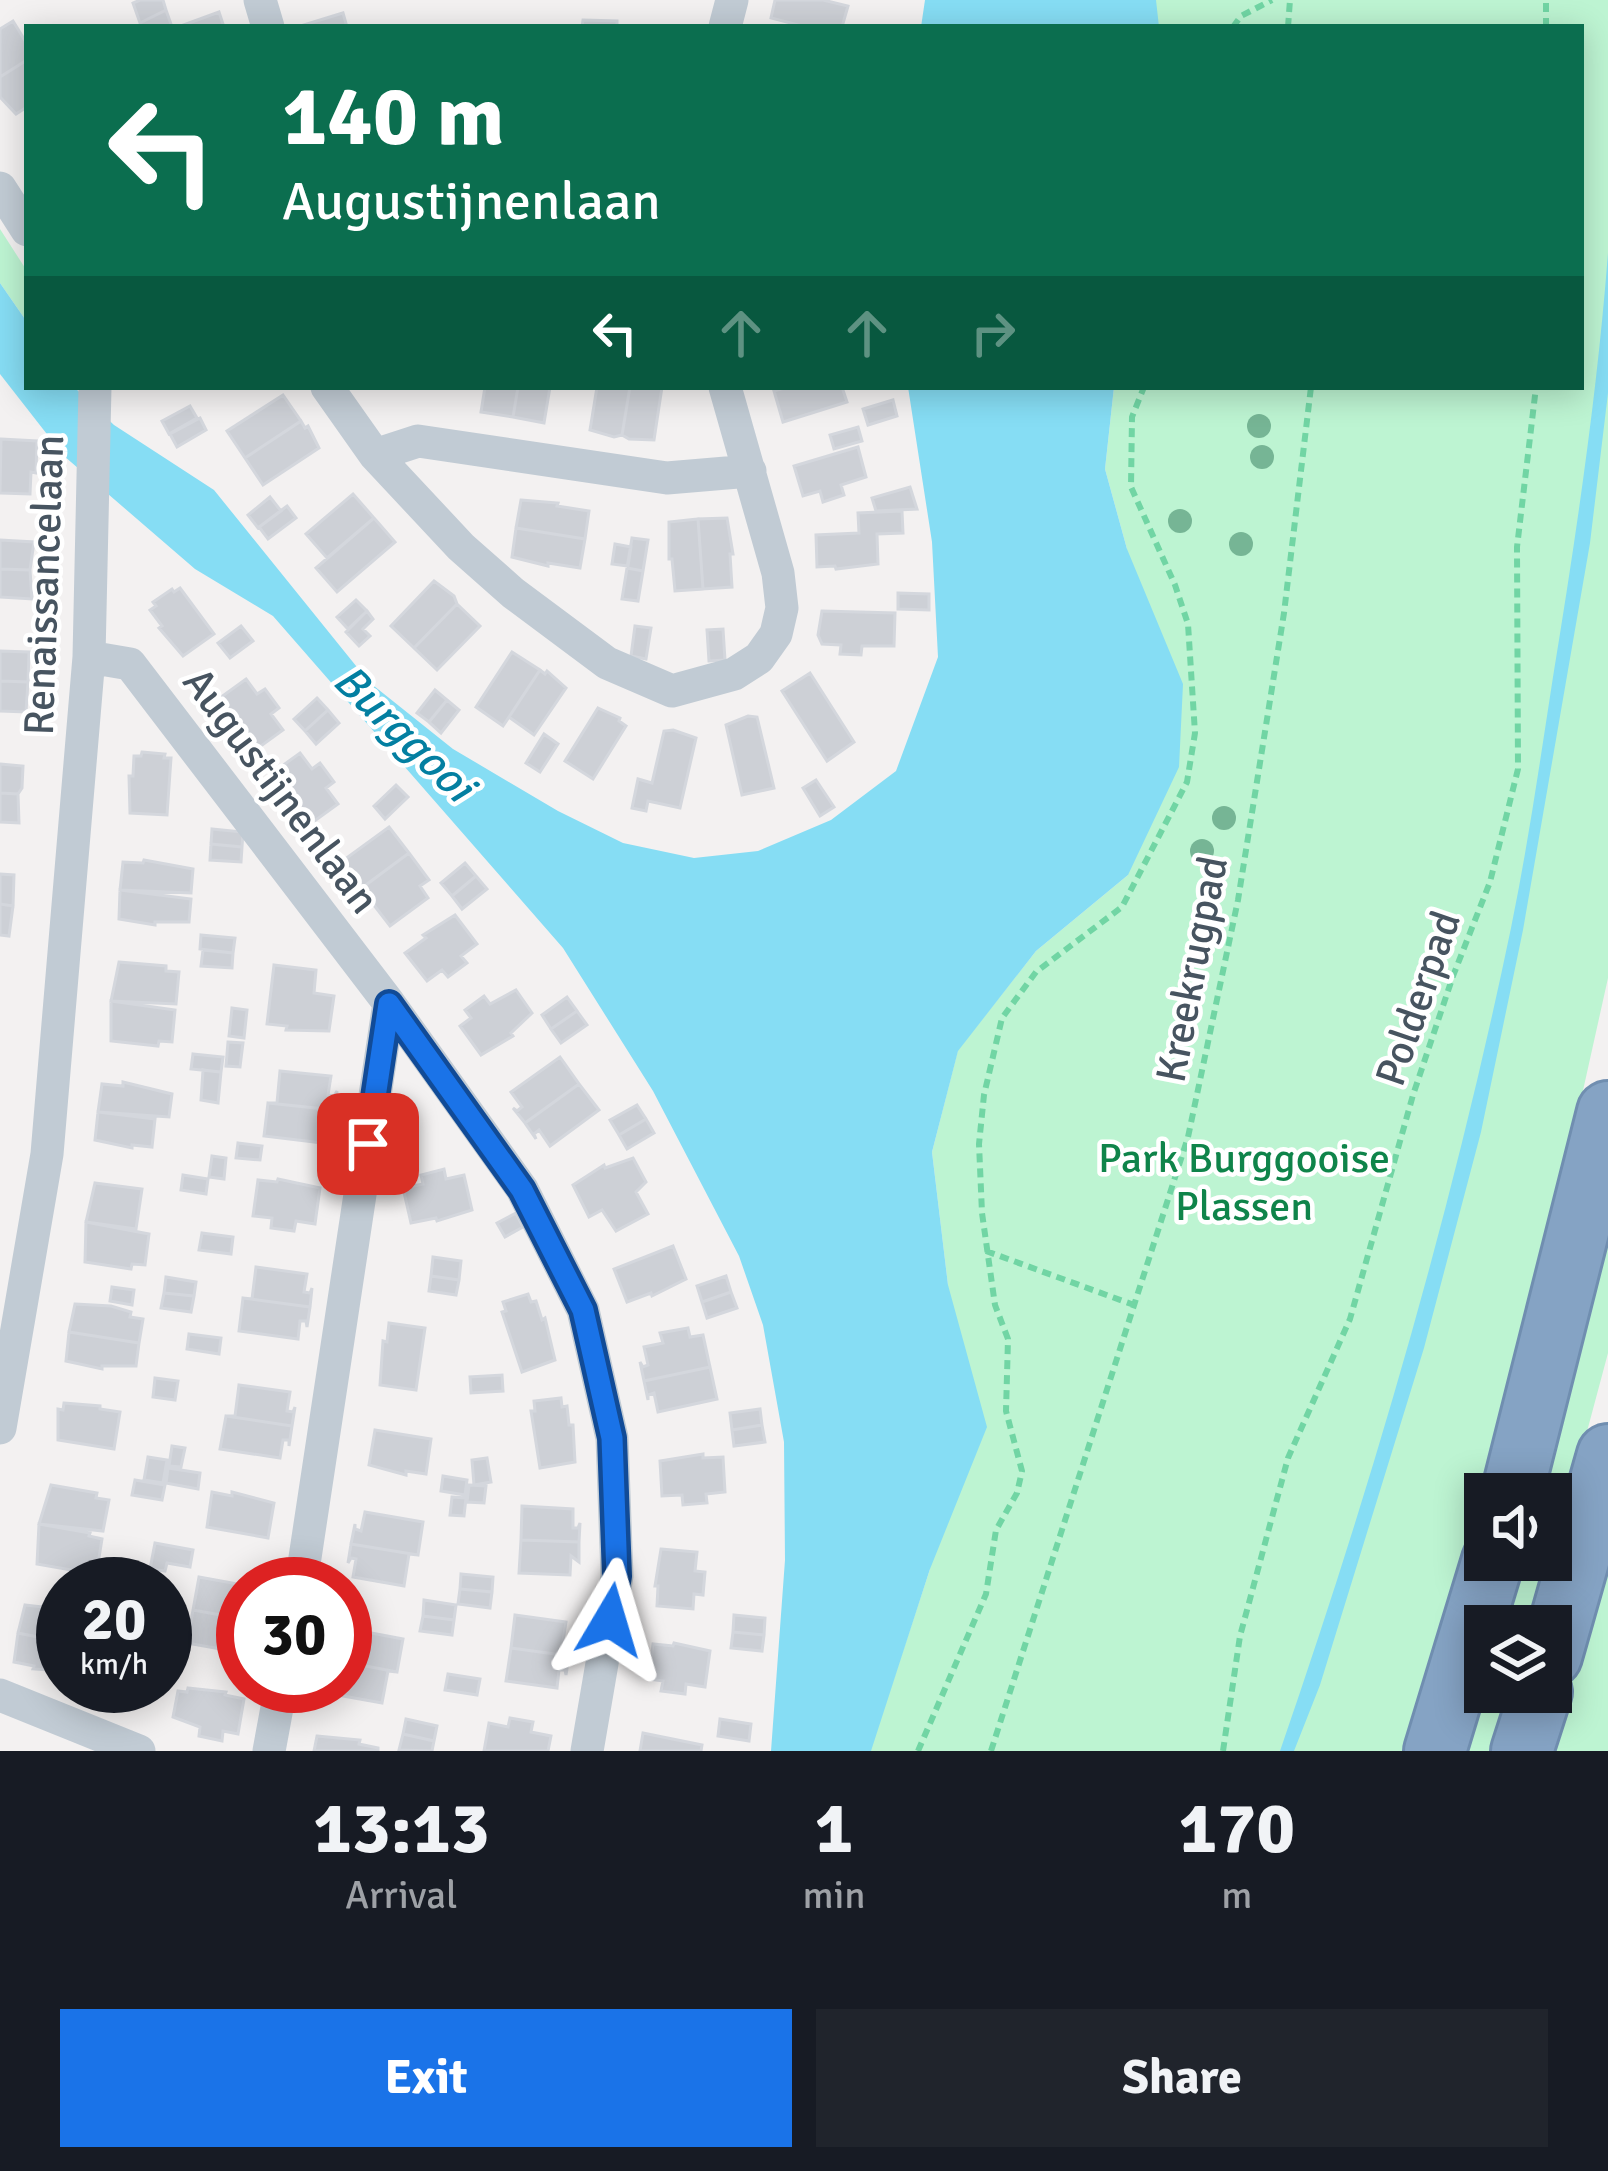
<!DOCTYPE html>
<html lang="en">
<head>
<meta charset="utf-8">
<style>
  body { margin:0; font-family:Signika,sans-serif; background:#20242c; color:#f1f3f6; height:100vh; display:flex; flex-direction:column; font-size:45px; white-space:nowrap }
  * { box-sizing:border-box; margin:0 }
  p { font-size:39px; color:#9ea1a6 }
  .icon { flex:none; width:66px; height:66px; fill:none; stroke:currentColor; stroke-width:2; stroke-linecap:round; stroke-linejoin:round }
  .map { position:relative; height:1751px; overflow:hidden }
  .drawer { display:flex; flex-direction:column; background:#171b24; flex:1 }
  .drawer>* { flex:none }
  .hud { position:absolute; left:24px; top:24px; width:1560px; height:366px; border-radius:0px; box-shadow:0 6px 30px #0003; background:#0b6e4f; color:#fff; overflow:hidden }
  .tools { position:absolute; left:1464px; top:1473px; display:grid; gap:24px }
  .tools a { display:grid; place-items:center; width:108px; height:108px; border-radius:0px; background:#171b24; box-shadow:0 6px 30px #0003; font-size:60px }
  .speed { position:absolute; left:36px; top:1557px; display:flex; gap:24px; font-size:60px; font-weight:700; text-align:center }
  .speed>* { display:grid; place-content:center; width:156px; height:156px; border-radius:50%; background:#171b24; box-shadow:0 6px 30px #0003; line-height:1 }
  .speed small { font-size:30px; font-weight:400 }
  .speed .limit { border:18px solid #d22; background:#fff; color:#111 }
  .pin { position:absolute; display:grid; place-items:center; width:102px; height:102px; color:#fff; margin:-51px; border-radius:24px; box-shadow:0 6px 18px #0006 }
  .me { position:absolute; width:132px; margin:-66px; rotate:7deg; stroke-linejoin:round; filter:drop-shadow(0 0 9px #0008) }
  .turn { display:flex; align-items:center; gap:42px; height:252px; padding:0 60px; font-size:54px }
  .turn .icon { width:156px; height:156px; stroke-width:2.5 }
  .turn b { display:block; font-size:84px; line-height:102px }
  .lanes { display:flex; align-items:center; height:114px; padding:0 60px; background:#0003; justify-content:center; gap:60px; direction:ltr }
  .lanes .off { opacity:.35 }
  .eta { display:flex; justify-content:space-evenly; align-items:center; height:204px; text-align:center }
  .eta b { font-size:72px; font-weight:800; line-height:84px }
  .button { display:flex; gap:24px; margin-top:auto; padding:24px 60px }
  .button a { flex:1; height:138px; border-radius:0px; background:#1a73e8; color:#fff; font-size:48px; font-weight:800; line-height:138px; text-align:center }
  .button a+a { background:#20242c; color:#f1f3f6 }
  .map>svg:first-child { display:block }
  .green { fill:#bdf4d2 }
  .water { fill:#86ddf4 }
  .building { fill:#cdd0d6; stroke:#d4d7dd; stroke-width:3 }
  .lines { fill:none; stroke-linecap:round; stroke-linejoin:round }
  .highway-casing { stroke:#708eb0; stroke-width:66 }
  .path { stroke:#71d5a4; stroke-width:6; stroke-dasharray:9 6; stroke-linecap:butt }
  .street { stroke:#c1cbd4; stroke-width:33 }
  .highway { stroke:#85a3c4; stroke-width:60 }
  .tree { fill:#76b595 }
  .route-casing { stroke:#114b97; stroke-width:30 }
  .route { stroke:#1a73e8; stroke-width:21 }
  .labels { text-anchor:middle; stroke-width:9; stroke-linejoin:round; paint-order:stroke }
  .street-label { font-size:42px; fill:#475460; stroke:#fff }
  .park-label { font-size:42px; fill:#0f844a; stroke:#fff }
  .water-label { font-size:45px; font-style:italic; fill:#037fa1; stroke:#fff }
</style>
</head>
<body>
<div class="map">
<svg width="1608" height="1751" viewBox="0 0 1608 1751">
  <rect width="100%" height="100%" fill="#f3f1f1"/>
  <path class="green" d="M1152 0H1608V978L1536 1302 1485 1497 1410 1751H870L930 1569 948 1285 932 1152 958 1050 1036 951 1128 875 1127 549 1105 469 1114 387H1581V27H1155Z
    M0 229 27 271V322L0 283Z
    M1608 1231V1353L1535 1626H1504L1524 1560H1551V1494H1542Z
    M1608 1555V1751H1550L1600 1583Z
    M1485 1687V1692H1517L1499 1751H1461Z"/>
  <path class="water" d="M925 0H1156L1159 27H921Z
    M1608 253V393L1590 543 1523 930 1481 1132 1424 1348 1320 1685 1294 1751H1280C1373 1482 1453 1207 1511 928 1528 845 1540 761 1553 677 1576 536 1597 396 1608 253Z
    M0 283 27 322V387H74L114 425 214 490 369 682 453 749 558 811 623 843 694 858 758 851 831 820 896 771 938 657 932 542 908 387H1114L1105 469 1127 549 1183 684 1179 767 1128 875 1036 951 958 1051 932 1152 948 1285 987 1427 930 1569 871 1751H771L785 1560 784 1442 763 1325 739 1256 653 1091 563 948 273 616 195 569 64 456 0 374Z"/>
  <path class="building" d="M140 0H163L166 10 140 23 133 3Z
    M775 0H823L848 6 842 27H806L771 18Z
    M166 10 172 27H141L140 23Z
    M219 12 224 27H178Z
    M343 13 347 27H300V26Z
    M583 20 617 21V27H582Z
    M13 21 27 44V60L0 77V29Z
    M27 60V107L16 114 0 97V77Z
    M485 387H518L513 417 481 412Z
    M518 387H550L544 423 513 417Z
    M597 387H630L622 435 614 437 590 430Z
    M630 387H662L654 440 629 439 622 435Z
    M788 387H842L847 402 783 422 774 391Z
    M283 395 301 421 245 458 227 431Z
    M893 400 897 416 868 425 863 409Z
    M190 406 197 418 169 434 162 421Z
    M200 418 206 430 177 447 170 434Z
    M301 421 305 428 308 426 319 448 263 485 245 458Z
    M858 427 862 441 834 449 830 435Z
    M1 439 37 441 36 473 31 472 30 494 0 493Z
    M858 447 866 477 841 485 844 495 823 502 820 491 803 496 794 466Z
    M910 487 917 509 876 511 872 498Z
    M353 494 374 518 327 558 306 534Z
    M270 497 281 511 258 528 248 515Z
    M521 500 558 503 557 506 589 511 585 539 516 528Z
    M287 506 296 518 268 539 259 527Z
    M902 511 903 533 877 534 878 564 836 569 835 566 817 567 816 535 859 533 858 513Z
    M374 518 395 542 337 592 316 568Z
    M727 518 733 554H730L732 587 703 589 698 519Z
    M698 519 703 589 675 591 672 559H669V522Z
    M516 528 585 539 580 568 548 563V566L512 557Z
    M632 538 648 540 643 571 627 568Z
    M0 540 34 542 30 570 0 569Z
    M615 544 631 547 628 566 612 564Z
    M627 568 643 571 638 601 622 599Z
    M0 569 30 570 32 599 0 597Z
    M434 581 454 596 457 604 414 648 391 626Z
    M180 588 214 634 183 656 159 628 162 626 150 610 156 606 153 602 172 589 174 592Z
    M898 593 929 594V610L898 609Z
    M356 600 367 611 348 629 337 617Z
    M457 604 480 626 437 670 414 648Z
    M367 611 373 619 363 629 370 636 359 646 346 632Z
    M822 611 895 613 894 646H862L861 655 840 654 841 645 822 644 818 635Z
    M241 626 253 641 230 658 218 643Z
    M635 626 651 628 646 659 631 656Z
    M723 629 725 660 709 661 707 630Z
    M0 651 29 652 28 682 0 681Z
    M512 652 540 670 503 726 476 707Z
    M540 670 545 674 547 671 566 688 534 735 509 717Z
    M810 673 854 742 827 761 782 691Z
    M246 679 257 694 265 689 279 708 271 714 283 730 254 751 226 718 229 716 217 700Z
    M0 681 28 682 26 712 0 711Z
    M435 690 447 700 429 722 417 713Z
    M317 698 328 710 305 731 294 719Z
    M447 700 459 710 441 733 429 722Z
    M598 708 620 718 619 721 626 726 593 779 565 761Z
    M328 710 339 723 316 744 305 731Z
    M748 716 757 717 774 788 742 795 726 725Z
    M673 730 696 738 680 808 648 801 646 811 632 808 638 779 652 783 664 731Z
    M544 734 558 744 540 772 526 763Z
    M142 752 165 754 164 758H171L167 815 130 813 129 776H133L134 756H141Z
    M300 753 312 769 320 763 334 782 326 788 338 804 309 825 297 809 294 811 271 774Z
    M0 764 23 766 22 788 18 794 0 793Z
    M816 780 834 807 820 816 803 788Z
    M396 785 408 797 385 819 374 806Z
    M0 793 18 794 19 823 0 822Z
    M389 827 409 853 355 893 343 877 347 880 352 877 341 862Z
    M212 829 243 832 242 847 211 844Z
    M211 844 242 847 241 862 210 860Z
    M409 853 429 880 420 886 428 898 390 926 370 900 365 904 366 909 355 893Z
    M144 860 193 869 191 893 120 890 123 862 143 863Z
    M465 863 476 876 452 896 441 883Z
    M0 874 14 875 13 906 0 904Z
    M476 876 487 889 462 909 452 896Z
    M120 890 191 899 189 922H155V925L119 919Z
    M0 904 13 906 9 936 0 935Z
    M455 915 477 944 461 956 467 963 448 977 442 970 427 981 405 953 426 938 423 935Z
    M201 935 235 938 233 953 200 949Z
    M203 950 233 953 232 968 201 966Z
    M119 962 166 966V971L179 972 176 1004 111 1001Z
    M274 965 316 970 314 993 334 996 329 1031 286 1030 287 1026 267 1024Z
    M516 990 532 1013 511 1033 513 1036 481 1055 460 1026 471 1018 465 1010 484 996 490 1004Z
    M567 997 577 1011 551 1029 542 1015Z
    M111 1001 175 1010 172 1042 159 1041 158 1046 111 1041Z
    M232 1008 247 1010 244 1038 229 1036Z
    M577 1011 587 1025 561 1043 551 1029Z
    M228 1042 243 1043 240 1067 226 1066Z
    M193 1054 223 1057 221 1072 191 1069Z
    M560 1057 579 1084 525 1123 513 1108 517 1111 522 1107 511 1092Z
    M203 1070 221 1072 218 1103 201 1100Z
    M280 1071 331 1076 328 1095 334 1096 337 1091 335 1110 268 1103H277Z
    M123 1082 172 1094 169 1117 98 1112 102 1084 123 1086Z
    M579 1084 599 1110 550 1146 539 1130 534 1134 536 1139 525 1123Z
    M268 1103 335 1110 332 1130 331 1124H326L323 1143 264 1136Z
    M637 1105 646 1119 619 1135 610 1120Z
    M98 1112 155 1119 152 1147 132 1145V1148L95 1140Z
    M646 1119 654 1133 627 1149 619 1135Z
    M238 1143 262 1146 260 1160 236 1158Z
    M212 1156 226 1158 224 1179 209 1177Z
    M633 1158 646 1182 636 1192 648 1214 616 1231 602 1210 589 1217 573 1185 604 1165 605 1168Z
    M444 1169 446 1179 464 1175 472 1210 437 1221 436 1218 411 1223 403 1188 423 1184 421 1175Z
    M183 1175 208 1179 206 1194 181 1190Z
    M278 1179 320 1188 315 1224 296 1221 294 1231 271 1228 272 1218 253 1216 258 1180 277 1182Z
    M95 1183 142 1189 136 1229 86 1222Z
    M516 1213 523 1227 505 1237 497 1223Z
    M86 1222 149 1234 145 1265 132 1264 131 1269 85 1262Z
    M202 1233 233 1237 231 1254 199 1250Z
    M673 1246 686 1279 652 1296 651 1293 627 1302 614 1269Z
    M433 1257 461 1261 459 1280 431 1276Z
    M256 1267 307 1274 304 1292 310 1293 312 1288 310 1307 243 1298 252 1299Z
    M431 1276 459 1280 456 1295 429 1291Z
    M726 1276 731 1292 702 1302 697 1286Z
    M166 1277 196 1282 194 1296 164 1293Z
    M112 1287 134 1290 132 1305 110 1301Z
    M731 1292 737 1308 707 1318 702 1302Z
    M164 1293 194 1296 191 1312 161 1308Z
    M528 1294 531 1302 536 1301 542 1320 545 1318 555 1360 522 1372 502 1312 506 1311 503 1302Z
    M243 1298 310 1307 307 1327 306 1321H300L298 1339 239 1331Z
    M75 1304 111 1306 131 1312 130 1317 143 1319 139 1343 69 1332Z
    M389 1323 425 1328 416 1390 380 1385 383 1341 387 1342Z
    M688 1328 690 1337 703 1335 710 1367 644 1381 640 1362 643 1367 648 1365 644 1347 663 1343 660 1333Z
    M69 1332 139 1343 136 1366H102V1369L66 1361Z
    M189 1334 221 1338 219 1354 187 1349Z
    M710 1367 717 1399 658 1412 654 1393 648 1395V1400L644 1381Z
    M502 1375 503 1391 471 1393 470 1377Z
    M155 1378 178 1381 175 1400 153 1397Z
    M239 1385 290 1392 287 1411 293 1412 295 1407 292 1426 226 1416H235Z
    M561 1398 562 1407 567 1406 569 1425H573L575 1462 540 1468 531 1411H535L534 1401Z
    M64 1403 100 1406V1409L120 1412 114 1449 58 1440V1409L63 1410Z
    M760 1409 762 1425 732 1430 730 1413Z
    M226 1416 292 1426 289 1446V1440H283L280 1458 220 1449Z
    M762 1425 765 1442 734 1446 732 1430Z
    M375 1430 431 1439 426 1474 406 1471V1475L369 1465Z
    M172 1446 185 1448 181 1467 169 1466Z
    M703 1454V1458L723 1457 725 1492 706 1494 707 1503 683 1505 682 1495 662 1496 660 1461Z
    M148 1457 167 1460 163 1483 144 1480Z
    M487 1458 491 1482 474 1485 472 1460Z
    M168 1468 200 1473 198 1489 166 1483Z
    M443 1476 467 1480 465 1495 441 1491Z
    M135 1480 165 1485 162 1500 132 1495Z
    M51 1485 97 1493 96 1498 109 1500 103 1531 39 1524Z
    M469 1485 486 1486 484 1503 467 1502Z
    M212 1492 232 1496V1492L274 1503 268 1538 207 1527Z
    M452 1497 466 1498 464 1516 450 1515Z
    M522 1506 573 1509V1528H578L580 1523 579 1542 521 1540Z
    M365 1512 423 1522 418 1555 351 1544 355 1524V1529L361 1531Z
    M39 1524 90 1533 89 1536 102 1539 97 1570 84 1567 83 1572 37 1564Z
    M521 1540 579 1542V1562L571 1556 570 1575 519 1573Z
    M155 1543 193 1550 190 1567 167 1563 165 1571 150 1569Z
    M351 1544 418 1555 409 1554 404 1586 353 1577 356 1559 351 1558 348 1563Z
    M661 1549 697 1552 695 1571 705 1572 703 1595 694 1594 693 1609 657 1606 658 1586H655Z
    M461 1574 493 1577 492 1592 460 1589Z
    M199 1577 243 1585V1619L193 1610Z
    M460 1589 492 1592 490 1608 458 1604Z
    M424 1600 456 1605 454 1620 423 1616Z
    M25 1605 61 1609 63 1642 18 1633Z
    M193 1610 243 1619V1653L187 1643Z
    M515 1615 566 1622 563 1641 569 1642 571 1637 569 1656 511 1648Z
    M734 1615 765 1618 764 1635 733 1632Z
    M423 1616 454 1620 452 1635 420 1631Z
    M345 1628 403 1639 397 1672 345 1662Z
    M733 1632 764 1635 762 1651 731 1648Z
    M18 1633 63 1642V1671L33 1669 34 1666 14 1662Z
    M674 1643 710 1651 705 1687 686 1684 685 1694 661 1691 663 1681 649 1679 653 1644 673 1646Z
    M511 1648 569 1656 566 1675 565 1670H559L557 1688 506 1681Z
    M345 1662 397 1672 388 1671 382 1703 332 1694 333 1686H345Z
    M448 1674 480 1679 477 1695 445 1690Z
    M188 1688 226 1692 225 1695 244 1699 238 1734 223 1731 222 1741 199 1736 200 1727 173 1717 178 1691 187 1692Z
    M510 1718 533 1722 531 1732 551 1736 548 1751H484L489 1723 508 1727Z
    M406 1719 437 1726 434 1741 403 1734Z
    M720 1719 751 1724 749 1741 718 1736Z
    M643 1733 702 1745 701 1751H640Z
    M403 1734 434 1741 432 1751 399 1750Z
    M317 1736 360 1740 359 1744 378 1748V1751H314Z"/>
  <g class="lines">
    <defs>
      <path id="highway" d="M1512 1494 1608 1112
        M1551 1656 1608 1455
        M1435 1751 1493 1560
        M1522 1751 1541 1692"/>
    </defs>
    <use href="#highway" class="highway-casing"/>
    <path class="path" d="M1233 27 1241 16 1272 0
      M1288 27 1290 0
      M1546 27V0
      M986 1251 1134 1305
      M918 1751 986 1594 996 1530 1017 1493 1022 1471 1006 1411 1008 1339 995 1305 982 1213 979 1144 984 1095 1002 1018 1036 972 1122 907 1187 782 1195 733 1188 624 1175 585 1131 487 1132 417 1144 387
      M991 1751 1188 1137 1238 900 1284 613 1311 387
      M1223 1751 1240 1636 1288 1458 1350 1319 1413 1095 1453 976 1490 882 1518 769 1517 547 1536 387"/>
    <path class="street" d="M260 0 268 27
      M725 27 732 0
      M0 188 27 230
      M327 387 375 455 461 547 513 593 607 663 672 691 734 674 759 658 776 634 782 608 778 573 725 387
      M375 455 418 441 667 478 750 471
      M89 657 130 664 389 1003 522 1189 583 1310 612 1438 617 1576 587 1751
      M0 1428 47 1154 89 657 95 387
      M301 1584 389 1003
      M0 1695 139 1751
      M269 1751 281 1686"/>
    <use href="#highway" class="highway"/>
  </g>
  <g class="tree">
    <circle cx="1259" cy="426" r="12"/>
    <circle cx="1262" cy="457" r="12"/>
    <circle cx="1180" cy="521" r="12"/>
    <circle cx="1241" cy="544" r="12"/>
    <circle cx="1224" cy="818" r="12"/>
    <circle cx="1202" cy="851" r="12"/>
  </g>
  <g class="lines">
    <defs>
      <path id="route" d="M368 1144 389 1004 522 1190 583 1310 612 1438 617 1576 610 1620"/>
    </defs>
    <use href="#route" class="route-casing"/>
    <use href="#route" class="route"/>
  </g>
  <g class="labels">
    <g class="street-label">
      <text transform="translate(43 585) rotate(-88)" y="15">Renaissancelaan</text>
      <text transform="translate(282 790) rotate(53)" y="15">Augustijnenlaan</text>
      <text transform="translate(1191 969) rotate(-79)" y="15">Kreekrugpad</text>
      <text transform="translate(1417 998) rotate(-71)" y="15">Polderpad</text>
    </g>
    <g class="park-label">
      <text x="1244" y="1172">Park Burggooise<tspan x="1244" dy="48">Plassen</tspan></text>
    </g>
    <g class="water-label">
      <text transform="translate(405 732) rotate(44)" y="16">Burggooi</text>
    </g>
  </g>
</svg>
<div class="tools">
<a><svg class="icon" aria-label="sound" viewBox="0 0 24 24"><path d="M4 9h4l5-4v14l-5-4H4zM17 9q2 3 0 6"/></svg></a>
<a><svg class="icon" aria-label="layers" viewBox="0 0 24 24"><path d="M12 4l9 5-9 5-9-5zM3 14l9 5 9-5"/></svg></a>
</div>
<div class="speed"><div>20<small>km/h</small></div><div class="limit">30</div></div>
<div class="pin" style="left:368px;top:1144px;background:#d93025"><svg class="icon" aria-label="arrive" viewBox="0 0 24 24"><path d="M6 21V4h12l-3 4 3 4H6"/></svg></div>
<svg class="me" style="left:610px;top:1620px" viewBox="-20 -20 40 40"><path d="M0-17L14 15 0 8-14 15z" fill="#1a73e8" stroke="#fff" stroke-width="4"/></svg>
<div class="hud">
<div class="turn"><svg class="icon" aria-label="left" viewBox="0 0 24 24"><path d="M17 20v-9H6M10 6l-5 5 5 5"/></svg><div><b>140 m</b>Augustijnenlaan</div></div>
<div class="lanes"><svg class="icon" aria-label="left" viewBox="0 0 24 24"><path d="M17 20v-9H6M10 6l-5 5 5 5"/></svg><svg class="icon off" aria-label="ahead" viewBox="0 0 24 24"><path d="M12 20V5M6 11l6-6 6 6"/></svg><svg class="icon off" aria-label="ahead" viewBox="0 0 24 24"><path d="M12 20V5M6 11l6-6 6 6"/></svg><svg class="icon off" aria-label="right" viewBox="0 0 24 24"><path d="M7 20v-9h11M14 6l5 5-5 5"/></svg></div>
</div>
</div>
<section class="drawer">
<div class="eta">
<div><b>13:13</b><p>Arrival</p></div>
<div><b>1</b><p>min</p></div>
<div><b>170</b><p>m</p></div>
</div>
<div class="button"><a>Exit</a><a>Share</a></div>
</section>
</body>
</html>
